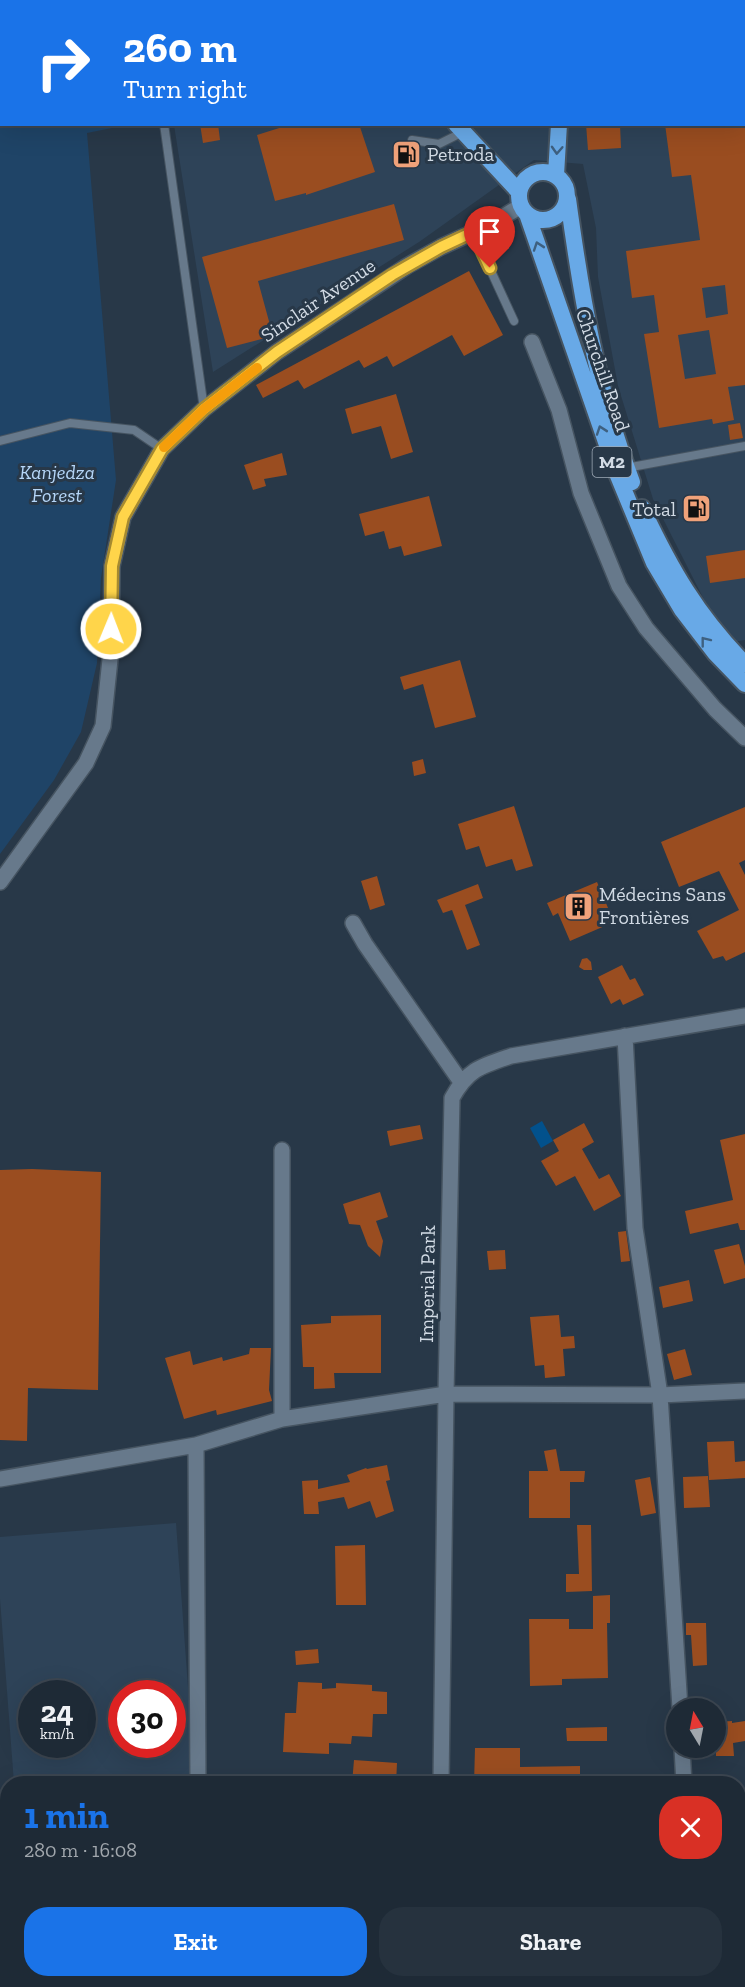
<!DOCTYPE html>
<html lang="en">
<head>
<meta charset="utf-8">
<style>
  body { margin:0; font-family:"Zilla Slab",serif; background:#26323e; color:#f1f3f6; height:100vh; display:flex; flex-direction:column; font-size:22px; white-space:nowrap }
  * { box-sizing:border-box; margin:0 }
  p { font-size:20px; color:#a1a7ad }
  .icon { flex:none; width:33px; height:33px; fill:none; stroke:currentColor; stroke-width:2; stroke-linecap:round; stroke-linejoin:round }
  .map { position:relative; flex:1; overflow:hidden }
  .side { position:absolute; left:0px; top:1776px; width:746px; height:212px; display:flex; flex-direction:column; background:#1e2a36; border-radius:24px 24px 0 0; box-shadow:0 6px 24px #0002,0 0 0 2px #3c4651 }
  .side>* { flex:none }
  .banner { position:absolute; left:0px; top:0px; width:746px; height:126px; box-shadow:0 6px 24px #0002,0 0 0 2px #3c4651; background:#1a73e8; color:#fff; overflow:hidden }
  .needle { width:39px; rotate:350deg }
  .buttons { position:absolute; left:666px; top:1698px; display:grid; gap:12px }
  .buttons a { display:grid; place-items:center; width:60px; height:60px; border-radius:50%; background:#1e2a36; box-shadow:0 6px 24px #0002,0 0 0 2px #3c4651; font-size:30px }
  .speed { position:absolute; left:18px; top:1680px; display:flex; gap:12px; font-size:30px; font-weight:700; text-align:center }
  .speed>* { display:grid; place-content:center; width:78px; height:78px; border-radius:50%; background:#1e2a36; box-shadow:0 6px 24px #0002,0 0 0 2px #3c4651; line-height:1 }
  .speed small { font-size:15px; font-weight:400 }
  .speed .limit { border:9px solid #d22; background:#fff; color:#111 }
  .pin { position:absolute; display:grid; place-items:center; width:51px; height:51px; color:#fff; margin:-62px -26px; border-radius:50% 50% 50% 0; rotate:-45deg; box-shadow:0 0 6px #0007 }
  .pin .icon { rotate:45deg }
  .me { position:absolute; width:66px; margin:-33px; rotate:1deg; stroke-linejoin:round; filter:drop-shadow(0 0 4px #0008) }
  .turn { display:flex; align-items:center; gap:21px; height:126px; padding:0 24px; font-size:27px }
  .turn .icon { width:78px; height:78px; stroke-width:2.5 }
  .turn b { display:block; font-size:42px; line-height:51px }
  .round { display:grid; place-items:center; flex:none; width:63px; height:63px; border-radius:24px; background:#26323e }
  .headline { display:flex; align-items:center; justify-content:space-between; height:102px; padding:0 24px }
  h1 { font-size:36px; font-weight:800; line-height:45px; color:#1a73e8 }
  .cta { display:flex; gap:12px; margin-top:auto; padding:12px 24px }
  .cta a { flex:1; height:69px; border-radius:24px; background:#1a73e8; color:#fff; font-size:24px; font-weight:800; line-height:69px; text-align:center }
  .cta a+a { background:#26323e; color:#f1f3f6 }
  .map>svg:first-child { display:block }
  .built { fill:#2e4358; fill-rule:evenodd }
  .green { fill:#1f4467 }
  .water { fill:#02518c }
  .building { fill:#9a4d20; fill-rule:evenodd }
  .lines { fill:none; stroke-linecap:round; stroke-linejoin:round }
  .service-casing { stroke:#465461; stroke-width:10 }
  .minor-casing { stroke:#465461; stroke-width:18 }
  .trunk-casing { stroke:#465461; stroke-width:20 }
  .service { stroke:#67798b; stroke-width:8 }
  .minor { stroke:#67798b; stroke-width:15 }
  .trunk { stroke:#68a9e7; stroke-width:16 }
  .oneway { stroke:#3e6080 }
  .route-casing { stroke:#a68a30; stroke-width:15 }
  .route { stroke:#ffd54a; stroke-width:10 }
  .slow { stroke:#f59e0b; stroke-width:10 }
  .labels { text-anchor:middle; stroke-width:6; stroke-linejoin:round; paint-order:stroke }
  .shield { fill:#283848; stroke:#9faab6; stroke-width:1.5 }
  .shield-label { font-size:18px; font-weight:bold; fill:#d2dbe5 }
  .poi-label { font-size:20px; fill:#d2dbe5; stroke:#283848; text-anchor:start }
  .street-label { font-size:20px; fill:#d2dbe5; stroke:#283848 }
  .park-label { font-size:20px; font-style:italic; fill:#b5d6f8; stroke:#283848 }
</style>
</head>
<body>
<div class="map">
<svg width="745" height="1987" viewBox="0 0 745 1987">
  <rect width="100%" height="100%" fill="#283848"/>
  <path class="built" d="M369 0H745V640L726 643 653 499 618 386 598 277 596 228 583 164 534 160 419 242 213 372 174 125 744 124V2L367 1Z
    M176 1523 195 1783H14L0 1599V1537ZM32 1694H82V1744H32ZM122 1694H172V1744H122Z
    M29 1980H150L58 1987H29Z"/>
  <path class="green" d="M0 50H1L2 124 127 125 87 133 116 480 101 578 97 663 81 732 54 780 0 854Z"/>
  <path class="water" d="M542 1121 553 1141 541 1148 530 1128Z"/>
  <path class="building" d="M200 124H218L220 140 203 143Z
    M292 124H359L375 172 306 195V193L275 201 257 135Z
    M586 124H620L621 148 588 150Z
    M665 124H745V385L728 387 734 420 713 424 712 419 659 428 644 334 659 332 654 295 632 298 626 251 700 240 691 175 672 177ZM725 285 728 314 706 318 702 288ZM709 330 716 374 685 379 678 335Z
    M394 204 404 240 258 281 273 336 227 348 202 257Z
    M469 271 503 335 464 356 452 335 393 367 387 356 364 368 359 360 304 389 298 380 263 398 256 385Z
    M396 394 413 452 391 459 381 426 352 434 345 409Z
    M740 423 743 438 730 440 728 425Z
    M282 453 287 475 264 479 266 486 253 490 244 465Z
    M429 496 442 546 404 556 401 546 389 549 384 531 365 536 359 514Z
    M745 550V578L710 583 706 556Z
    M460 660 476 717 435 728 423 684 404 690 400 677Z
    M423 759 426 773 414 776 412 762Z
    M514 806 533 866 516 871 512 859 486 867 479 846 466 850 458 824Z
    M745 807V860L739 863 745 875V952L726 961 723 956 713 959 697 931 739 910 719 871 679 887 661 842Z
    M377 876 385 905 370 910 361 881Z
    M597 882 614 922 570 941 558 913 553 916 547 903Z
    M478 884 483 898 465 905 480 945 467 950 452 910 443 913 437 900Z
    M587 958 591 962 592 970H584L579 967 582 959Z
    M622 965 630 980 635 978 644 995 623 1005 620 999 611 1004 598 977Z
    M584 1123 594 1142 582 1149 599 1179 609 1174 621 1196 594 1211 575 1176 556 1186 541 1161 559 1151 553 1140Z
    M420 1125 423 1139 390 1146 387 1131Z
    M745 1134V1230H740L738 1223 690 1234 685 1211 733 1200 720 1140Z
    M32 1169 101 1172 98 1390 28 1388 27 1441 0 1440V1170Z
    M380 1192 388 1217 376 1221 383 1241 380 1257 368 1246 360 1225 349 1224 343 1204Z
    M626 1231 630 1261 621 1262 618 1232Z
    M739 1244 745 1266V1278L724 1284 714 1250Z
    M505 1250 506 1269 489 1270 487 1251Z
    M689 1280 693 1301 663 1308 659 1287Z
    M381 1315V1373H334L335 1388 314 1389V1367H303L301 1325 331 1323V1316Z
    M559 1315 561 1337 574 1336 575 1348 563 1349 565 1376 545 1378 544 1365 535 1366 530 1317Z
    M250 1348H271L269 1390 272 1401 217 1415 216 1410 184 1419 165 1358 190 1351 193 1365 222 1357 223 1361 249 1354Z
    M685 1349 692 1375 674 1380 667 1354Z
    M734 1441 735 1462 745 1461V1478L709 1480 707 1442Z
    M556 1449 560 1471H585L584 1482H570V1518H529V1471H548L544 1451Z
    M387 1465 390 1480 386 1481 394 1511 376 1518 370 1501 348 1509 344 1497 318 1502 319 1514H304L302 1481 318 1480V1489L350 1482 347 1475 366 1468 367 1469Z
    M708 1476 710 1507 684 1508 683 1477Z
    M650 1477 656 1513 641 1516 635 1480Z
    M577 1525H591L592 1591 566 1592V1574H579Z
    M365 1545 366 1605H336L335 1546Z
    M610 1595V1623H607L608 1678 562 1679V1685L530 1686 529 1619H569V1629H593V1596Z
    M686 1623H706L707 1665 693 1666 691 1635H686Z
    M318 1649 319 1663 296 1665 295 1651Z
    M298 1682 322 1683V1689L336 1688V1683L372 1685V1691L387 1692V1714H373L372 1737 352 1736 351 1744 329 1743V1754L283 1752 285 1713H296Z
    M732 1721V1723L745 1721V1741L733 1743 734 1756H716V1722Z
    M607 1727V1741H567L566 1728Z
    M475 1748H520V1767L580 1766V1784H474Z
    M354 1760 397 1763 396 1784H352Z"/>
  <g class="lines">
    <defs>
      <path id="service" d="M171 0V2
        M347 2 349 0
        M590 2 591 0
        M164 124 204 409
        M412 140 439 144 463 132
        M473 232 514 321
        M0 441 70 423 134 430 162 449
        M626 468 745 446"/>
      <path id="minor" d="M532 342 559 410 581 493 619 586 646 628 715 709 745 738
        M0 882 86 763 103 726 111 650 112 566 123 517 162 449 204 409 277 352 407 266 441 247 491 224 521 206
        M353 923 365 944 461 1082
        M625 1036 635 1228 660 1395 680 1708
        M282 1150V1419
        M196 1445 198 1784
        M0 1479 196 1445 282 1419 446 1394 660 1395 745 1391
        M682 1748 684 1784
        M441 1784 446 1394 452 1098C468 1069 481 1066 511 1056L745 1016
        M738 1944 745 1946
        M435 1987V1980"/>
      <path id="trunk" d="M357 0 358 2
        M558 0V2
        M456 124 519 192
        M519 196a24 24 0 1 1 48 0a24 24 0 1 1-48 0Z
        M556 175 559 124
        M568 199C581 294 597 391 632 482
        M527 214 616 471 654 563 682 610 715 653 745 684
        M642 508C671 570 697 615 745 664"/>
    </defs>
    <use href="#service" class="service-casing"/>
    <use href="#minor" class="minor-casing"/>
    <use href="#trunk" class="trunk-casing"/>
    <use href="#service" class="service"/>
    <use href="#minor" class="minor"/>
    <use href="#trunk" class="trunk"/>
  </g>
  <defs><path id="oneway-chevron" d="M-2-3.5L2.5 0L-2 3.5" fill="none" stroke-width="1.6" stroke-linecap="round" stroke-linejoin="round" transform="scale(1.5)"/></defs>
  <g class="oneway">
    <use href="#oneway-chevron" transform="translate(557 150) rotate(93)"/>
    <use href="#oneway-chevron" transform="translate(538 246) rotate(-109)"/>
    <use href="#oneway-chevron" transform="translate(601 430) rotate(-109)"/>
    <use href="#oneway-chevron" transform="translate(705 641) rotate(-128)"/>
  </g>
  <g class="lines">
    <defs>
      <path id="route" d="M111 629 112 566 123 517 162 449 204 409 277 352 392 275 441 247 473 232 490 268"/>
    </defs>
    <use href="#route" class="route-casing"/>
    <use href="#route" class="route"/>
    <path class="slow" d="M164 447 204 409 257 368"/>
  </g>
  <defs>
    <symbol id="fuel-square" viewBox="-11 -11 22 22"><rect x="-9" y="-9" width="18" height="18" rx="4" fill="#f0a27a" stroke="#283848"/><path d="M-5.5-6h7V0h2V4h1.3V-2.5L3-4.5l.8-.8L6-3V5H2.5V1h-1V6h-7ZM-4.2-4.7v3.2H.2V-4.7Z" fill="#111"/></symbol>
    <symbol id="building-square" viewBox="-11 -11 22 22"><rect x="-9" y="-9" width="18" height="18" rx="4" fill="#f0a27a" stroke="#283848"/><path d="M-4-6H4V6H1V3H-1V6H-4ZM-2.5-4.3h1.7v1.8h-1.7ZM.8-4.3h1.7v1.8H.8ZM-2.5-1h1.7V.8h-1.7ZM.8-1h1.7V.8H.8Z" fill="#111"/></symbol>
  </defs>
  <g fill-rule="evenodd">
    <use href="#fuel-square" x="390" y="138" width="33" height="33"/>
    <use href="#fuel-square" x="680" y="492" width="33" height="33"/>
    <use href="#building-square" x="562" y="890" width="33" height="33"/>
  </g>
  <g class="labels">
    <rect class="shield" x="592.5" y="447" width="39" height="30" rx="4.5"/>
    <g class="shield-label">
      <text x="612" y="468">M2</text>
    </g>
    <g class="poi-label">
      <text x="427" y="161">Petroda</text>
      <text x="676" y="516" text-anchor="end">Total</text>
      <text x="599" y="901">Médecins Sans<tspan x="599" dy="23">Frontières</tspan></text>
    </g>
    <g class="street-label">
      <text transform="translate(318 300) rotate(-34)" y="7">Sinclair Avenue</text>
      <text transform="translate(603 370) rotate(71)" y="7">Churchill Road</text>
      <text transform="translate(427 1284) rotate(-89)" y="7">Imperial Park</text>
    </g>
    <g class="park-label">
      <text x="57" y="479">Kanjedza<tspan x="57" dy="23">Forest</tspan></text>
    </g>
  </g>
</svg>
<div class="buttons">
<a><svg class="needle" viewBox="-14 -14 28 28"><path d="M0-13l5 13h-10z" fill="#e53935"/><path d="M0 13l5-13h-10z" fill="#a1a7ad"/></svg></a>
</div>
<div class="speed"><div>24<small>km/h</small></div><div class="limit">30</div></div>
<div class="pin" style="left:490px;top:268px;background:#d93025"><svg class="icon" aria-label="arrive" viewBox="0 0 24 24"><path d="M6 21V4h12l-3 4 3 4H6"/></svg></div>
<svg class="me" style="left:111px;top:629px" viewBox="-20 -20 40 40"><circle r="17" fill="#ffd54a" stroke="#fff" stroke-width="3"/><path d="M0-11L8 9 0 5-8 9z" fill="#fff"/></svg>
<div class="banner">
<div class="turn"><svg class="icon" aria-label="right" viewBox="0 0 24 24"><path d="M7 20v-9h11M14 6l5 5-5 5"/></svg><div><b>260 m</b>Turn right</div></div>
</div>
<section class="side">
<div class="headline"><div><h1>1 min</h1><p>280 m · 16:08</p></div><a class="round" style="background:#d93025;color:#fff"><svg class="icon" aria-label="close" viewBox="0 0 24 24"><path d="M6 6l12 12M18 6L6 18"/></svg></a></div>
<div class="cta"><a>Exit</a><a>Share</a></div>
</section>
</div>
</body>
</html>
